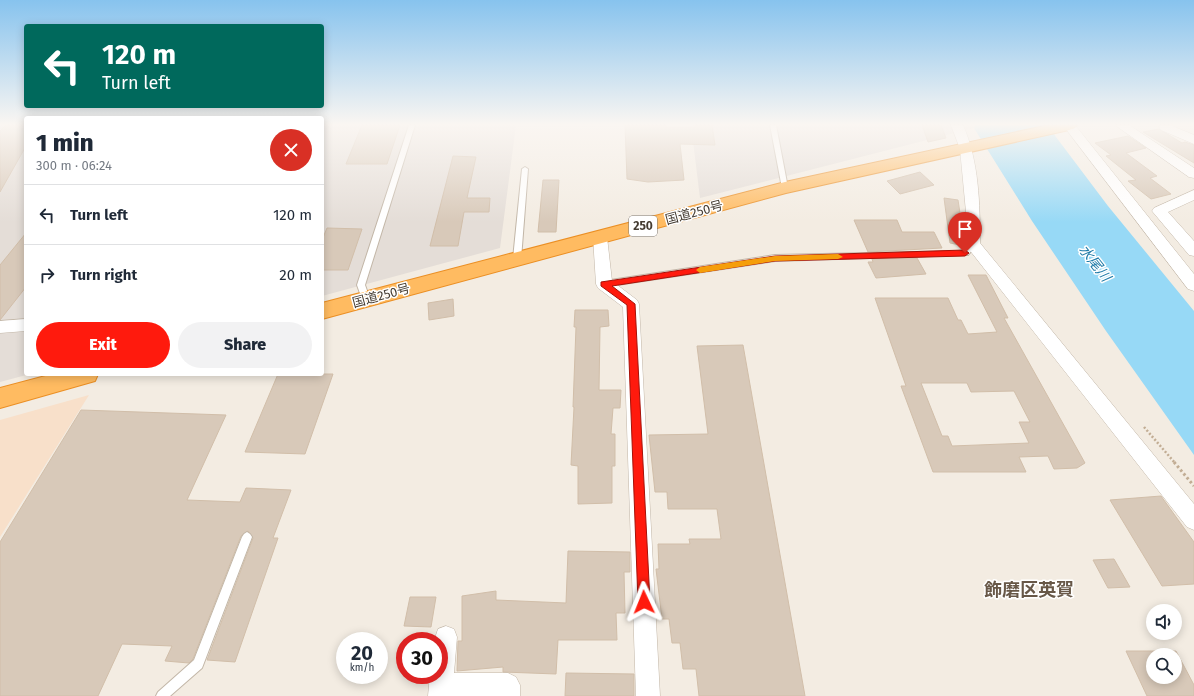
<!DOCTYPE html>
<html lang="en">
<head>
<meta charset="utf-8">
<style>
  body { margin:0; font-family:"Fira Sans","Noto Sans JP",sans-serif; background:#f2f2f3; color:#1f2937; height:100vh; display:flex; flex-direction:column; font-size:15px; white-space:nowrap }
  * { box-sizing:border-box; margin:0 }
  p { font-size:13px; color:#747a83 }
  .icon { flex:none; width:22px; height:22px; fill:none; stroke:currentColor; stroke-width:2; stroke-linecap:round; stroke-linejoin:round }
  .map { position:relative; flex:1; overflow:hidden }
  .sheet { position:absolute; left:24px; top:116px; width:300px; height:260px; display:flex; flex-direction:column; background:#fff; border-radius:4px; box-shadow:0 2px 10px #0003 }
  .sheet>* { flex:none }
  .top-card { position:absolute; left:24px; top:24px; width:300px; height:84px; border-radius:4px; box-shadow:0 2px 10px #0003; background:#00695c; color:#fff; overflow:hidden }
  .tools { position:absolute; left:1146px; top:604px; display:grid; gap:8px }
  .tools a { display:grid; place-items:center; width:36px; height:36px; border-radius:50%; background:#fff; box-shadow:0 2px 10px #0003; font-size:20px }
  .speed { position:absolute; left:336px; top:632px; display:flex; gap:8px; font-size:20px; font-weight:700; text-align:center }
  .speed>* { display:grid; place-content:center; width:52px; height:52px; border-radius:50%; background:#fff; box-shadow:0 2px 10px #0003; line-height:1 }
  .speed small { font-size:10px; font-weight:400 }
  .speed .limit { border:6px solid #d22; background:#fff; color:#111 }
  .pin { position:absolute; display:grid; place-items:center; width:34px; height:34px; color:#fff; margin:-41px -17px; border-radius:50% 50% 50% 0; rotate:-45deg; box-shadow:0 0 4px #0007 }
  .pin .icon { rotate:45deg }
  .me { position:absolute; width:44px; margin:-22px; rotate:358deg; stroke-linejoin:round; filter:drop-shadow(0 0 3px #0008) }
  .turn { display:flex; align-items:center; gap:14px; height:84px; padding:0 12px; font-size:18px }
  .turn .icon { width:52px; height:52px; stroke-width:2.5 }
  .turn b { display:block; font-size:28px; line-height:34px }
  .round { display:grid; place-items:center; flex:none; width:42px; height:42px; border-radius:21px; background:#f2f2f3 }
  .head { display:flex; align-items:center; justify-content:space-between; height:68px; padding:0 12px }
  h1 { font-size:24px; font-weight:800; line-height:30px }
  .cta { display:flex; gap:8px; margin-top:auto; padding:8px 12px }
  .cta a { flex:1; height:46px; border-radius:24px; background:#ff1a0d; color:#fff; font-size:16px; font-weight:800; line-height:46px; text-align:center }
  .cta a+a { background:#f2f2f3; color:#1f2937 }
  ul { padding:0; list-style:none }
  li { display:flex; align-items:center; gap:12px; height:60px; padding:0 12px; border-top:1px solid #e0e1e3 }
  li div { flex:1 }
  li b { display:block; font-size:15px }
  li em { font-style:normal }
  .map>svg:first-child { display:block }
  .commercial { fill:#f8e0ca }
  .industrial { fill:#e4ddd7 }
  .water { fill:#97d9f6 }
  .building { fill:#d8c9b9; stroke:#d1bea9; fill-rule:evenodd }
  .lines { fill:none; stroke-linecap:round; stroke-linejoin:round }
  .lane-casing { stroke:#c2b6a7; stroke-width:2 }
  .street-casing { stroke:#c2b6a7; stroke-width:1 }
  .highway-casing { stroke:#eb8f24; stroke-width:2 }
  .path-far1 { stroke:#c2ad94; stroke-width:2.5; stroke-dasharray:2 2; stroke-linecap:butt }
  .path { stroke:#c2ad94; stroke-width:3; stroke-dasharray:2.5 2.5; stroke-linecap:butt }
  .lane { fill:#fff; fill-rule:evenodd }
  .street { fill:#fff; fill-rule:evenodd }
  .highway { fill:#ffbb61; fill-rule:evenodd }
  .route { fill:#ff1a0d; stroke:#a61108 }
  .slow { fill:#f59e0b }
  .labels { text-anchor:middle; stroke-width:3; stroke-linejoin:round; paint-order:stroke }
  .shield { fill:#fff; stroke:#7d7670; stroke-width:1 }
  .shield-label { font-size:12px; font-weight:bold; fill:#453c32 }
  .street-label { font-size:13px; fill:#453c32; stroke:#fff }
  .water-label { font-size:14px; font-style:italic; fill:#217ca8; stroke:#fff }
  .near-quarter-label { font-size:18px; font-weight:bold; fill:#685848; stroke:#fff }
</style>
</head>
<body>
<div class="map">
<svg width="1194" height="696" viewBox="0 0 1194 696">
  <rect width="100%" height="100%" fill="#f3ece2"/>
  <path class="commercial" d="M89 395 0 537V420Z"/>
  <path class="industrial" d="M0 125H26V374H30L0 382Z
    M322 125H516L500 248 322 296Z
    M691 125H976L974 128 700 198Z"/>
  <path class="water" d="M976 125H1047L1108 206 1194 311V455L1106 331 1032 221 974 128Z"/>
  <path class="building" d="M6 125H26V146L0 192V131Z
    M362 125H400L387 164H346Z
    M625 125H665L666 127H696V125H712L715 145 680 144 684 180 648 182 627 179Z
    M922 125H941L946 138 928 142Z
    M1159 129 1182 143 1185 142 1194 145V163L1143 132Z
    M1128 136 1146 148 1126 153 1157 176 1150 178 1171 194 1151 199 1128 181 1136 180 1106 156 1111 155 1095 143Z
    M453 156 476 157 467 198H490L489 212H464L458 246H430Z
    M920 172 934 185 900 194 887 181Z
    M543 180H559L556 232H538Z
    M944 198 958 200 965 246 950 243Z
    M854 220H897L902 232H934L942 248 868 252Z
    M327 228 362 229 348 270H322V240Z
    M26 233V287L0 320V265Z
    M917 258 926 274 876 278 868 262H873L872 259Z
    M968 275H986L1008 318H1004L1085 463 1077 468 1054 469 1048 456 1019 457 1026 472H933L901 386H906L875 298H948L958 320H961L968 334 997 332ZM921 383H967L971 392 1014 391 1030 422H1019L1029 443 952 446 948 436H942Z
    M453 299 454 316 429 320 428 303Z
    M575 310H608L609 326 600 327 599 390H621L620 408H613L611 434H615V466H612V503L578 504V466L571 465 574 407H573L576 327H574Z
    M743 345 805 696H699L696 669H683L680 643H672L669 619H662L656 569H659L658 544H690L689 539H721L717 509H668L667 492H655L649 435 708 434 697 346Z
    M278 374H333L305 454 245 452Z
    M81 410 226 415 187 500 240 502 246 488 291 490 273 538H278L235 662 207 660 253 538 248 531 241 536 193 659 189 663 165 661 172 646 122 644 98 696H0V542Z
    M1161 496 1194 542V584L1162 586 1110 500Z
    M568 551 630 552V572H624L625 613H616L617 640H558L556 674 503 672V667L457 671 458 641H462V596L496 591V600L566 603Z
    M1114 559 1130 587 1108 588 1093 560Z
    M410 597H436L431 627 404 626Z
    M1126 651H1176L1194 685V696H1147ZM1153 655H1175V677H1153Z
    M566 673 634 674V696H565Z"/>
  <g class="lines">
    <defs>
      <path id="lane" d="M409 125H415L365 285 370 299 366 302 362 299 357 285Z
        M770 125H776L788 188 785 190 782 188Z
        M525 167 528 169 521 259 517 262 513 259 522 169Z
        M971 242H975L977 244 968 255H965L775 261 604 287 600 284 604 281 775 255 963 251Z
        M247 532 250 534 252 537 202 668 170 696H156L158 692 194 660 242 537 244 534Z"/>
      <path id="street" d="M951 125H963C979 161 980 204 980 243L1194 504V530L1187 527 968 248 966 244V212L960 149Z
        M1063 125H1075L1194 274V291L1188 289Z
        M1115 125H1129L1194 168V178L1189 177Z
        M1160 125H1170L1194 135V144L1161 130 1159 127Z
        M1194 190V200L1168 212 1194 241V256L1189 255 1152 211 1154 208Z
        M600 232 605 233 607 237 612 281 637 300 639 304 660 696H636L623 307 598 288 596 284 593 237 595 233Z
        M26 319V331L0 333V321Z
        M446 626 454 629 457 637 454 673H508L516 677 520 685V696H428L430 675H439V641H434L438 629Z"/>
      <path id="highway" d="M1049 125H1077L1075 128 1069 130 786 193 322 319V303L785 182Z
        M53 374H98L95 381 0 408V388Z"/>
    </defs>
    <use href="#lane" class="lane-casing"/>
    <use href="#street" class="street-casing"/>
    <use href="#highway" class="highway-casing"/>
    <path class="path-far1" d="M1144 427 1175 463"/>
    <path class="path" d="M1174 462 1194 486"/>
    <use href="#lane" class="lane"/>
    <use href="#street" class="street"/>
    <use href="#highway" class="highway"/>
  </g>
  <linearGradient id="sky" x2="0" y2="1"><stop stop-color="#87c3ee"/><stop offset="0.56" stop-color="#faf6f2"/><stop offset="1" stop-color="#faf6f2" stop-opacity="0"/></linearGradient>
  <rect width="1194" height="222" fill="url(#sky)"/>
  <path class="route" d="M965 250 969 253 965 256 775 261 612 286 635 304 650 602 648 606 644 608 640 606 638 602 627 305 601 286V282L775 256Z"/>
  <path class="slow" d="M838 254 843 257 838 259 775 261 700 273 696 270 700 267 775 256Z"/>
  <g class="labels">
    <rect class="shield" x="629" y="216" width="28" height="20" rx="3"/>
    <g class="shield-label">
      <text x="643" y="230">250</text>
    </g>
    <g class="street-label">
      <text transform="translate(694 212) rotate(-15)" y="5">国道250号</text>
      <text transform="translate(381 295) rotate(-15)" y="5">国道250号</text>
    </g>
    <g class="water-label">
      <text transform="translate(1095 263) rotate(52)" y="5">水尾川</text>
    </g>
    <g class="near-quarter-label">
      <text x="1029" y="596">飾磨区英賀</text>
    </g>
  </g>
</svg>
<div class="tools">
<a><svg class="icon" aria-label="sound" viewBox="0 0 24 24"><path d="M4 9h4l5-4v14l-5-4H4zM17 9q2 3 0 6"/></svg></a>
<a><svg class="icon" aria-label="search" viewBox="0 0 24 24"><circle cx="10" cy="10" r="6"/><path d="M15 15l6 6"/></svg></a>
</div>
<div class="speed"><div>20<small>km/h</small></div><div class="limit">30</div></div>
<div class="pin" style="left:965px;top:253px;background:#d93025"><svg class="icon" aria-label="arrive" viewBox="0 0 24 24"><path d="M6 21V4h12l-3 4 3 4H6"/></svg></div>
<svg class="me" style="left:644px;top:602px" viewBox="-20 -20 40 40"><path d="M0-17L14 15 0 8-14 15z" fill="#ff1a0d" stroke="#fff" stroke-width="4"/></svg>
<div class="top-card">
<div class="turn"><svg class="icon" aria-label="left" viewBox="0 0 24 24"><path d="M17 20v-9H6M10 6l-5 5 5 5"/></svg><div><b>120 m</b>Turn left</div></div>
</div>
<section class="sheet">
<div class="head"><div><h1>1 min</h1><p>300 m · 06:24</p></div><a class="round" style="background:#d93025;color:#fff"><svg class="icon" aria-label="close" viewBox="0 0 24 24"><path d="M6 6l12 12M18 6L6 18"/></svg></a></div>
<ul>
<li><svg class="icon" aria-label="left" viewBox="0 0 24 24"><path d="M17 20v-9H6M10 6l-5 5 5 5"/></svg><div><b>Turn left</b></div><em>120 m</em></li>
<li><svg class="icon" aria-label="right" viewBox="0 0 24 24"><path d="M7 20v-9h11M14 6l5 5-5 5"/></svg><div><b>Turn right</b></div><em>20 m</em></li>
</ul>
<div class="cta"><a>Exit</a><a>Share</a></div>
</section>
</div>
</body>
</html>
